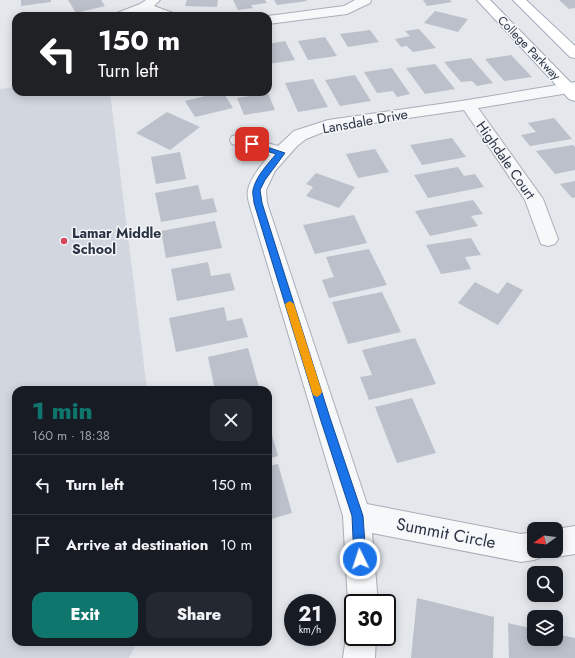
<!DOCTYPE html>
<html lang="en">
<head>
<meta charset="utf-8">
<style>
  body { margin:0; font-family:Jost,sans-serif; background:#242831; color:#f1f3f6; height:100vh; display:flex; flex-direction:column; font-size:15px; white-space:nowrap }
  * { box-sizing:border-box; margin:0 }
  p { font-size:13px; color:#9ea1a6 }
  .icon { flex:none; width:22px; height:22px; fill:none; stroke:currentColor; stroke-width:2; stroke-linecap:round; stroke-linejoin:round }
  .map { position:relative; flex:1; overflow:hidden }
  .panel { position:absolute; left:12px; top:386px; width:260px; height:260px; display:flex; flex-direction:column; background:#171b24; border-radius:12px; box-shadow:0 2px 10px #0003 }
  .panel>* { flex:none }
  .guide { position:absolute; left:12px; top:12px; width:260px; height:84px; border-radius:12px; box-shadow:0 2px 10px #0003; background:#202124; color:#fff; overflow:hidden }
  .needle { width:26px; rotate:255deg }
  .controls { position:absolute; left:527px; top:522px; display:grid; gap:8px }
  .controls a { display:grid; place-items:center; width:36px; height:36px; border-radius:8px; background:#171b24; box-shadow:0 2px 10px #0003; font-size:20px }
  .speed { position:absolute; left:284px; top:594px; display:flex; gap:8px; font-size:20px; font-weight:700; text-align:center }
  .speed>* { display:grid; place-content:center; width:52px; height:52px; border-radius:50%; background:#171b24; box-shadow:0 2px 10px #0003; line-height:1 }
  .speed small { font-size:10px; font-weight:400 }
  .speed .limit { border:2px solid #111; border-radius:6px; background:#fff; color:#111 }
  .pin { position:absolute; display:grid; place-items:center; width:34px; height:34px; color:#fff; margin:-17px; border-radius:8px; box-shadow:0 2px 6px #0006 }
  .me { position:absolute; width:44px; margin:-22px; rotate:356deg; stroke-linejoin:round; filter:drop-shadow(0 0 3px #0008) }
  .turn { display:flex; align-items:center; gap:14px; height:84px; padding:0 20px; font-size:18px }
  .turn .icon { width:52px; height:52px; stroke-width:2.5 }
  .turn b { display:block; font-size:28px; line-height:34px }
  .round { display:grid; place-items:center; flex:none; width:42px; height:42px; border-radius:12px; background:#242831 }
  .overview { display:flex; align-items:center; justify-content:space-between; height:68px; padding:0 20px }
  h1 { font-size:24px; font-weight:800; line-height:30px; color:#0f766e }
  .button { display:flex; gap:8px; margin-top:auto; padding:8px 20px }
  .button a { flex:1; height:46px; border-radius:12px; background:#0f766e; color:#fff; font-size:16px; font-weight:800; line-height:46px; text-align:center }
  .button a+a { background:#242831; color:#f1f3f6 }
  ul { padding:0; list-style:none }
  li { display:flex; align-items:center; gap:12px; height:60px; padding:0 20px; border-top:1px solid #363941 }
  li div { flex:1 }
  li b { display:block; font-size:15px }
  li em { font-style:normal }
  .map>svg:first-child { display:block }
  .built { fill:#d2d6de }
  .building { fill:#bbc0ca }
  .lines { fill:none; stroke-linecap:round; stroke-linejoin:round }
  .minor-casing { stroke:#a9aeb7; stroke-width:2 }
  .major-casing { stroke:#a3abb8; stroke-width:2 }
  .minor { fill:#f7f8fa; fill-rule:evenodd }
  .major { fill:#fff; fill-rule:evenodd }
  .route { fill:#1a73e8; stroke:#114b97 }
  .slow { fill:#f59e0b }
  .poi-dot { fill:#d1495b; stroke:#f4f6f9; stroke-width:1.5 }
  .labels { text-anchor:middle; stroke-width:3; stroke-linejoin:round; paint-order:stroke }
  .far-street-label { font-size:12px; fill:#2b3445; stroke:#f4f6f9 }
  .street-label { font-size:14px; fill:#2b3445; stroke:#f4f6f9 }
  .poi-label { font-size:14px; font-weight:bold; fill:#2b3445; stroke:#f4f6f9; text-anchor:start }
  .near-street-label { font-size:17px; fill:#2b3445; stroke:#f4f6f9 }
</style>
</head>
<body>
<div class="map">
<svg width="575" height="658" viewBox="0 0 575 658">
  <rect width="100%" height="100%" fill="#e4e7ec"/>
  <path class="built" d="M16 87V92H110L147 390H16V642H137L129 658H0V89Z"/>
  <path class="building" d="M21 0H51V2L21 6Z
    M68 0H101L105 6 76 13Z
    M187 0H218L217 7 185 6Z
    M233 0H265L267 3 251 5 253 8 238 10Z
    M274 0H306L307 1 277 5Z
    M423 0H450L452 2 427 6Z
    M559 0H575V8L569 9Z
    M435 11 468 19 458 32 424 23Z
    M419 29 436 48 413 52 407 46 401 47 395 39 410 36 405 31Z
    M370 30 379 42 348 47 340 34Z
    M325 37 337 56 308 60 298 41Z
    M285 41 295 60 268 64V44Z
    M511 55 532 77 504 81 485 59Z
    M471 58 493 83 477 86 472 81 461 82 444 62Z
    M435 64 455 89 425 94 406 68Z
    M392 68 410 94 397 97 393 91 377 93 364 72Z
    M355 75 371 101 340 106 325 80Z
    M313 79 328 107 298 112 285 83Z
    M221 92H223L233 108 195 117 185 101Z
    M268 93 275 110 244 115 237 98Z
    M167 112 200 127 170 150 136 133Z
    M554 118 572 139 530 146 521 135 536 132 528 123Z
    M452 138 466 157 422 165 410 145Z
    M573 145 575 147V170L555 174 536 151Z
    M375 149 389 172 358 178 346 154Z
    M180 152 186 179 156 184 151 157Z
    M458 167 464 176 475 174 484 187 428 198 414 175Z
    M316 173 355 187 339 208 306 196 313 187 306 184Z
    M575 181V197L572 198 560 184Z
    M198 185 202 200 213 198 217 212 161 222 155 193Z
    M473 200 483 214 471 216 478 226 430 236 415 211Z
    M354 215 367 243 315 254 303 225Z
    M215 221 222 248 166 258 161 231Z
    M471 238 481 255 465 257 471 269 441 274 426 245Z
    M369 249 387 285 329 298 322 280 334 277 326 257Z
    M208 262 211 276 230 273 235 290 177 301 171 269Z
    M475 282 498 294 507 282 523 290 498 325 458 303Z
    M382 292 401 332 348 344 332 302Z
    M224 307 227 321 242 318 248 337 176 352 169 318Z
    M415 338 436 384 369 400 360 377 372 375 362 350Z
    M248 348 259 387 244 390H215L208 357Z
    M412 398 436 453 397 463 375 407Z
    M268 421 278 456 268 459Z
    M278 464 292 513 268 520V466Z
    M417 598 494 617 493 658H411Z
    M508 623 534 629V639H556V634L575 638V658H509Z"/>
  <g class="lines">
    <defs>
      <path id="minor" d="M146 0H160L154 6 173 13 175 16H156L145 12 134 16H115L117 13 140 4Z
        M355 0H371L370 3 347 14 268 24V16L344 6Z
        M575 82V92L478 108 543 199 558 239 555 244 548 246 541 244 525 200 464 110 331 129 306 139 297 146 275 171 266 190 267 203 367 504 521 534 534 532V551H556V529L575 526V554L556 557 546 552 544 556 534 560 521 562 372 533 378 603H353V613L348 603 343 516 249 203C248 199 247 194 248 190 250 178 262 164 270 155L232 144 230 140 232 136 238 135 278 146 294 131 328 120 468 100Z
        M353 625V637H376L375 658H343L346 637 350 626Z"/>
      <path id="major" d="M477 0H490L575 87V101L569 99Z
        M513 0H526L575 46V58L570 57Z"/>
    </defs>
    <use href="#minor" class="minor-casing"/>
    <use href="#major" class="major-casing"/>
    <use href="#minor" class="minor"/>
    <use href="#major" class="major"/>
  </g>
  <path class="route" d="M252 142 285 153 265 180 260 190 262 203 330 418 363 516 366 559 364 563 360 565 356 563 354 559 352 516 320 418 254 203C254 199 252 193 253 190 256 176 268 164 276 154L250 146V143Z"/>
  <path class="slow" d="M290 301 294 304 322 392 320 395 317 397 313 395 312 392 285 304Z"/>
  <circle class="poi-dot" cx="64" cy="241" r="4"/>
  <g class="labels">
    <g class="far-street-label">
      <text transform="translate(529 48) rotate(46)" y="4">College Parkway</text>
    </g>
    <g class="street-label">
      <text transform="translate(365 121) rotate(-10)" y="5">Lansdale Drive</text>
      <text transform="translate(506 160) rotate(55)" y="5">Highdale Court</text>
    </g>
    <g class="poi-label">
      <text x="72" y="238">Lamar Middle<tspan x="72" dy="16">School</tspan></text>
    </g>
    <g class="near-street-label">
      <text transform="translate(446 533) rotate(11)" y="6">Summit Circle</text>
    </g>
  </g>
</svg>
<div class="controls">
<a><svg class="needle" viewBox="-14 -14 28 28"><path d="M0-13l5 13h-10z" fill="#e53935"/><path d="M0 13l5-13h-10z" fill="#9ea1a6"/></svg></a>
<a><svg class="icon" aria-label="search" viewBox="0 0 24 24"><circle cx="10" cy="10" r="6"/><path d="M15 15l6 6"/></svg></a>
<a><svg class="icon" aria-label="layers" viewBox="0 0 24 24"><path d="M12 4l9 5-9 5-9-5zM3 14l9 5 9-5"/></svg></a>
</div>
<div class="speed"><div>21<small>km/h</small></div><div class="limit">30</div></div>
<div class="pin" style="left:252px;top:144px;background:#d93025"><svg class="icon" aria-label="arrive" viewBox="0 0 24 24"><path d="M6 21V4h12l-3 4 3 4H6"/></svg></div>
<svg class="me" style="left:360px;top:559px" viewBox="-20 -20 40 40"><circle r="17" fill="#1a73e8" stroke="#fff" stroke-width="3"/><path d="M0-11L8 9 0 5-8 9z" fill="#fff"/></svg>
<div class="guide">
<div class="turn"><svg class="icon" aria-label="left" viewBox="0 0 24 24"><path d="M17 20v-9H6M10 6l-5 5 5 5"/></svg><div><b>150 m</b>Turn left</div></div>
</div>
<section class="panel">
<div class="overview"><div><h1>1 min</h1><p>160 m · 18:38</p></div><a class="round"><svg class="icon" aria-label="close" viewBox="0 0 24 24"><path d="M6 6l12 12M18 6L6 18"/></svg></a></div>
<ul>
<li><svg class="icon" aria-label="left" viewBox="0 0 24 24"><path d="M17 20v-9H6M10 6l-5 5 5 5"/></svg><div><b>Turn left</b></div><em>150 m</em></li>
<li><svg class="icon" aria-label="arrive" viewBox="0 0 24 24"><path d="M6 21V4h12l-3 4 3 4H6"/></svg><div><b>Arrive at destination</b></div><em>10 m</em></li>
</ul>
<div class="button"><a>Exit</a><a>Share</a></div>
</section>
</div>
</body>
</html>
